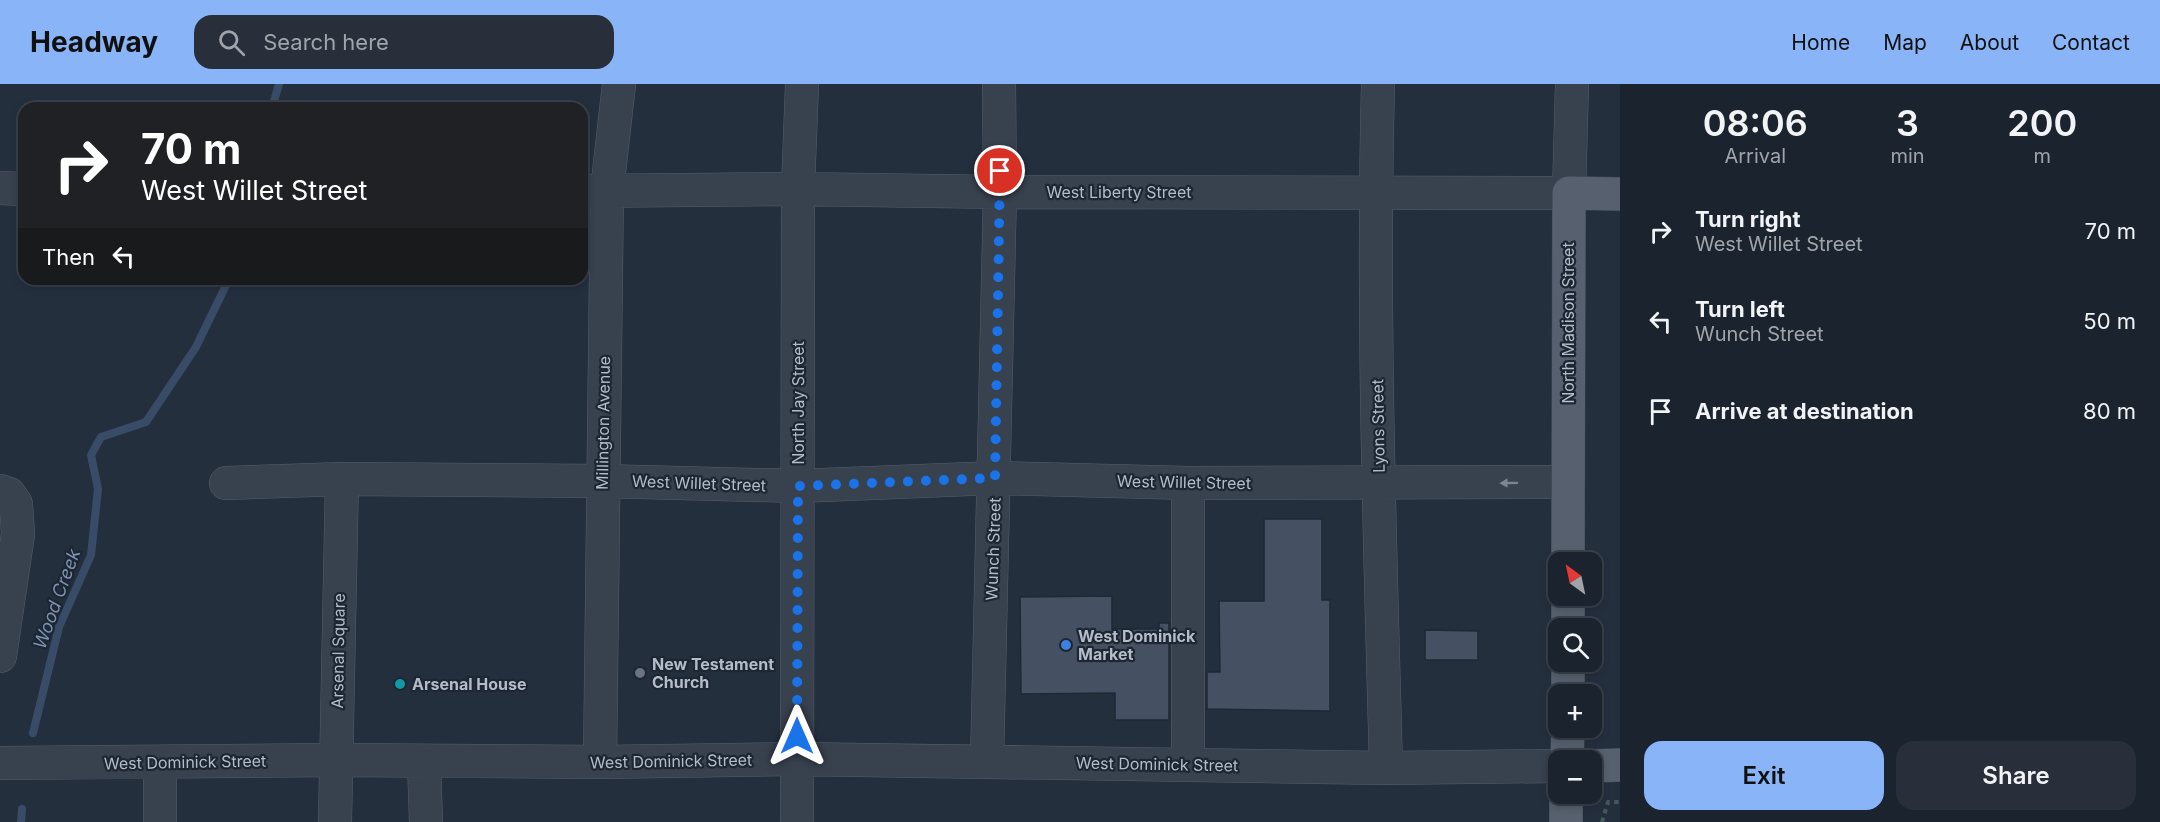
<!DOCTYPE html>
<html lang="en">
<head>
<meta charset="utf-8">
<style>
  body { margin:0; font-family:Inter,sans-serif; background:#282f3a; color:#f1f3f6; height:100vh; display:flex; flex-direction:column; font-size:22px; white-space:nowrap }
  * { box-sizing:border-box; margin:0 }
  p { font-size:20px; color:#a0a4aa }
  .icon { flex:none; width:33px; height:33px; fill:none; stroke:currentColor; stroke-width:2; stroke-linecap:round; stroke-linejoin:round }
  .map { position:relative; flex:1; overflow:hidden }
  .details { display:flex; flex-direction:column; background:#1b232e; width:540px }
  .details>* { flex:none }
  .banner { position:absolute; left:18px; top:18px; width:570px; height:183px; border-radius:18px; box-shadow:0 3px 9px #0003,0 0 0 2px #39404a; background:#202124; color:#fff; overflow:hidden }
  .needle { width:39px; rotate:327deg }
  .tools { position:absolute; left:1548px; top:468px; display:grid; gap:12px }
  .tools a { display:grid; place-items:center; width:54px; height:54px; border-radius:12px; background:#1b232e; box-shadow:0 3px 9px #0003,0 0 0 2px #39404a; font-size:30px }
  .pin { position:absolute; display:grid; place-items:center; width:51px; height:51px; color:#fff; margin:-26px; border:3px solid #fff; border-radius:50%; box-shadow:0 2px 6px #0007 }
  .me { position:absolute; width:66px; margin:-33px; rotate:0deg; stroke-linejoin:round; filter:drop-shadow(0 0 4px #0008) }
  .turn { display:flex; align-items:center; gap:21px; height:126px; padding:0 24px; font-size:27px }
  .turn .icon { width:78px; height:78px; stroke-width:2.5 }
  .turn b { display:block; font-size:42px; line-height:51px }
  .then { display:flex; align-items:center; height:57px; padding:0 24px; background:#0003; gap:12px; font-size:22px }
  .eta { display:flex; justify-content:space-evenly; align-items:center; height:102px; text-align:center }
  .eta b { font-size:36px; font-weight:600; line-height:42px }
  .action { display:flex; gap:12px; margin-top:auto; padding:12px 24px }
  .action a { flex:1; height:69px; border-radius:18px; background:#8ab4f8; color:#111; font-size:24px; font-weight:600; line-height:69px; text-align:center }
  .action a+a { background:#282f3a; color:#f1f3f6 }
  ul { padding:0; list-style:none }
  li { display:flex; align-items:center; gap:18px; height:90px; padding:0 24px }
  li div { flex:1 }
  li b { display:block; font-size:22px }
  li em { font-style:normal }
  header { display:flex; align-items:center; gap:36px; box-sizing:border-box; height:84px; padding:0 30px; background:#8ab4f8; color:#111 }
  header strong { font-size:28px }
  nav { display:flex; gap:33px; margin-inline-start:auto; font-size:21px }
  .search { width:420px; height:54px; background:#282f3a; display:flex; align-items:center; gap:15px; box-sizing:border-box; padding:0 21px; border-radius:18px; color:#a0a4aa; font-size:22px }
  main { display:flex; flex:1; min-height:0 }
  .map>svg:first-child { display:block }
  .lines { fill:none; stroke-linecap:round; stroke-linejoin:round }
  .stream { stroke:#394c67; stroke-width:8 }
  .building { fill:#455162; stroke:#1f2835; stroke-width:1.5 }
  .minor-casing { stroke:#565f6c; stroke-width:34 }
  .major-casing { stroke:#414a57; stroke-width:34 }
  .path { stroke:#44595c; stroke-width:4; stroke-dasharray:4.5 4.5; stroke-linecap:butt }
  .minor { stroke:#38414e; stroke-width:33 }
  .major { stroke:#56606e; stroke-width:33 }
  .oneway { fill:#7c8592 }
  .route { stroke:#1a73e8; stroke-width:10; stroke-dasharray:0 18 }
  .shop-dot { fill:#3f7fe0; stroke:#1d2633; stroke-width:2 }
  .worship-dot { fill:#6b7280; stroke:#1d2633; stroke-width:2 }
  .culture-dot { fill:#0f9aa8; stroke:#1d2633; stroke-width:2 }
  .labels { text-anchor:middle; stroke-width:4.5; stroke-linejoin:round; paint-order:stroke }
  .street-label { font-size:16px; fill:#b4bcc9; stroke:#1d2633 }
  .poi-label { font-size:16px; font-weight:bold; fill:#b4bcc9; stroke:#1d2633; text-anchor:start }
  .water-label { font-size:18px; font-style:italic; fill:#7c92b1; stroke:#1d2633 }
</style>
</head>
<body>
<header>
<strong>Headway</strong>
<div class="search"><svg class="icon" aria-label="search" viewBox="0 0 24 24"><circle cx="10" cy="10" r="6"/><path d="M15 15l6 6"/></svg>Search here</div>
<nav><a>Home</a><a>Map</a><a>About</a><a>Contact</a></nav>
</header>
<main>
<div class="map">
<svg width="1620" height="738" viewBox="0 0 1620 738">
  <rect width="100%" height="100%" fill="#242f3e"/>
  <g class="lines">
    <path class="stream" d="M272 24 279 0
      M33 649 59 543 91 471 98 405 91 371 101 353 146 338 196 263 229 195
      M21 738 22 725"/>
  </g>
  <path class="building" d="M1264 435H1322V516H1330V627L1207 625V588H1220L1219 517H1264Z
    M1112 512V545H1159V539H1169V636H1115V609L1021 610 1020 513Z
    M1425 546 1478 547V576H1425Z"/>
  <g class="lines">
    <defs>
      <path id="minor" d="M1378 0C1372 228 1380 456 1386 684
        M0 104 24 105
        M582 107 798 105 1000 108 1569 109 1572 0
        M226 399 342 395 602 397 798 402 995 394 1188 399 1567 398
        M0 407 9 410 16 420 18 450 0 572
        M424 678 426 738
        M600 678 607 106 619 0
        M987 678 1000 108 999 0
        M0 679 336 676 600 678 797 675 1386 684 1558 682
        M1188 681V399
        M160 738V679
        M335 738 342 395
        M797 738 798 105 802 0"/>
      <path id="major" d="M1568 478 1569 109 1620 110
        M1568 512V544
        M1568 610V578
        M1567 676 1568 644
        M1592 682 1620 681
        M1566 738V710"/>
    </defs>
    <use href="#minor" class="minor-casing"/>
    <use href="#major" class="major-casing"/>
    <path class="path" d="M1602 738 1608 718H1620"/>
    <use href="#minor" class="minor"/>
    <use href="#major" class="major"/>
  </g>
  <defs><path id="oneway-solid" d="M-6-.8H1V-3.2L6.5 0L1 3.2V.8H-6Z" transform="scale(1.5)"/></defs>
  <use class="oneway" href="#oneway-solid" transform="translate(1509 399) rotate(179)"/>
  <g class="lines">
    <path class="route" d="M797 652 798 402 995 394 1000 87"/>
  </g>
  <circle class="shop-dot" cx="1066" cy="561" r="6"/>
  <circle class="worship-dot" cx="640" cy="589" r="6"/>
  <circle class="culture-dot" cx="400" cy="600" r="6"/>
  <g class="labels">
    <g class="street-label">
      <text x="1119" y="114">West Liberty Street</text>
      <text transform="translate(1568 239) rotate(-90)" y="6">North Madison Street</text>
      <text transform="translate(798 319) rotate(-90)" y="6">North Jay Street</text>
      <text transform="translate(603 339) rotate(-89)" y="6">Millington Avenue</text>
      <text transform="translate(1378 342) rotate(-91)" y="6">Lyons Street</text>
      <text transform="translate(1184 398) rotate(1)" y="6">West Willet Street</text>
      <text transform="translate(699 399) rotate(2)" y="6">West Willet Street</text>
      <text transform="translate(993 465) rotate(-88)" y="6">Wunch Street</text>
      <text transform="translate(338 567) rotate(-89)" y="6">Arsenal Square</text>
      <text transform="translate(671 677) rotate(-1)" y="6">West Dominick Street</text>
      <text transform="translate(185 678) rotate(-1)" y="6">West Dominick Street</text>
      <text transform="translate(1157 680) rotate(1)" y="6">West Dominick Street</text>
    </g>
    <g class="poi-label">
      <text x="1078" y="558">West Dominick<tspan x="1078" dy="18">Market</tspan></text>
      <text x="652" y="586">New Testament<tspan x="652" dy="18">Church</tspan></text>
      <text x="412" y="606">Arsenal House</text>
    </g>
    <g class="water-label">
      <text transform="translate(57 515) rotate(-70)" y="6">Wood Creek</text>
    </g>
  </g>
</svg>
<div class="tools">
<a><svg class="needle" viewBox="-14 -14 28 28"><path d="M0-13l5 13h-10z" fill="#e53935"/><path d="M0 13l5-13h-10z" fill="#a0a4aa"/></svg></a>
<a><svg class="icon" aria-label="search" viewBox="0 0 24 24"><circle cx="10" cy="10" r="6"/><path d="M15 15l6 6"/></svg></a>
<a>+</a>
<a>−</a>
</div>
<div class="pin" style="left:1000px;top:87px;background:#d93025"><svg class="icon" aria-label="arrive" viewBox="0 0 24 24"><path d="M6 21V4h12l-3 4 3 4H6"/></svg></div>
<svg class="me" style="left:797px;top:652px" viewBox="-20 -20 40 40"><path d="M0-17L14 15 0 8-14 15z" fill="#1a73e8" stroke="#fff" stroke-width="4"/></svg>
<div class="banner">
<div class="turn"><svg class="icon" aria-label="right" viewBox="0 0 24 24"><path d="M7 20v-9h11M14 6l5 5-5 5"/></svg><div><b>70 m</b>West Willet Street</div></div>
<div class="then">Then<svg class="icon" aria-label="left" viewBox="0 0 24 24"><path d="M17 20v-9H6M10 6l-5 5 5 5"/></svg></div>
</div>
</div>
<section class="details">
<div class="eta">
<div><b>08:06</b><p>Arrival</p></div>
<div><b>3</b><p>min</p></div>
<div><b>200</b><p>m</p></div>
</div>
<ul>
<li><svg class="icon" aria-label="right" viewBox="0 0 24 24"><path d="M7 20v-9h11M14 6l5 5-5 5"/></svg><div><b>Turn right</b><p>West Willet Street</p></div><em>70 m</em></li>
<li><svg class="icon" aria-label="left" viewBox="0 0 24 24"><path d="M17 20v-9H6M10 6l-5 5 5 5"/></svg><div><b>Turn left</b><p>Wunch Street</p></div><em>50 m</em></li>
<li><svg class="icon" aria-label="arrive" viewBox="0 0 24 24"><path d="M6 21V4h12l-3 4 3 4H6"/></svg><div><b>Arrive at destination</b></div><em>80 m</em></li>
</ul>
<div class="action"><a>Exit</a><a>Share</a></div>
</section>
</main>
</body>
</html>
